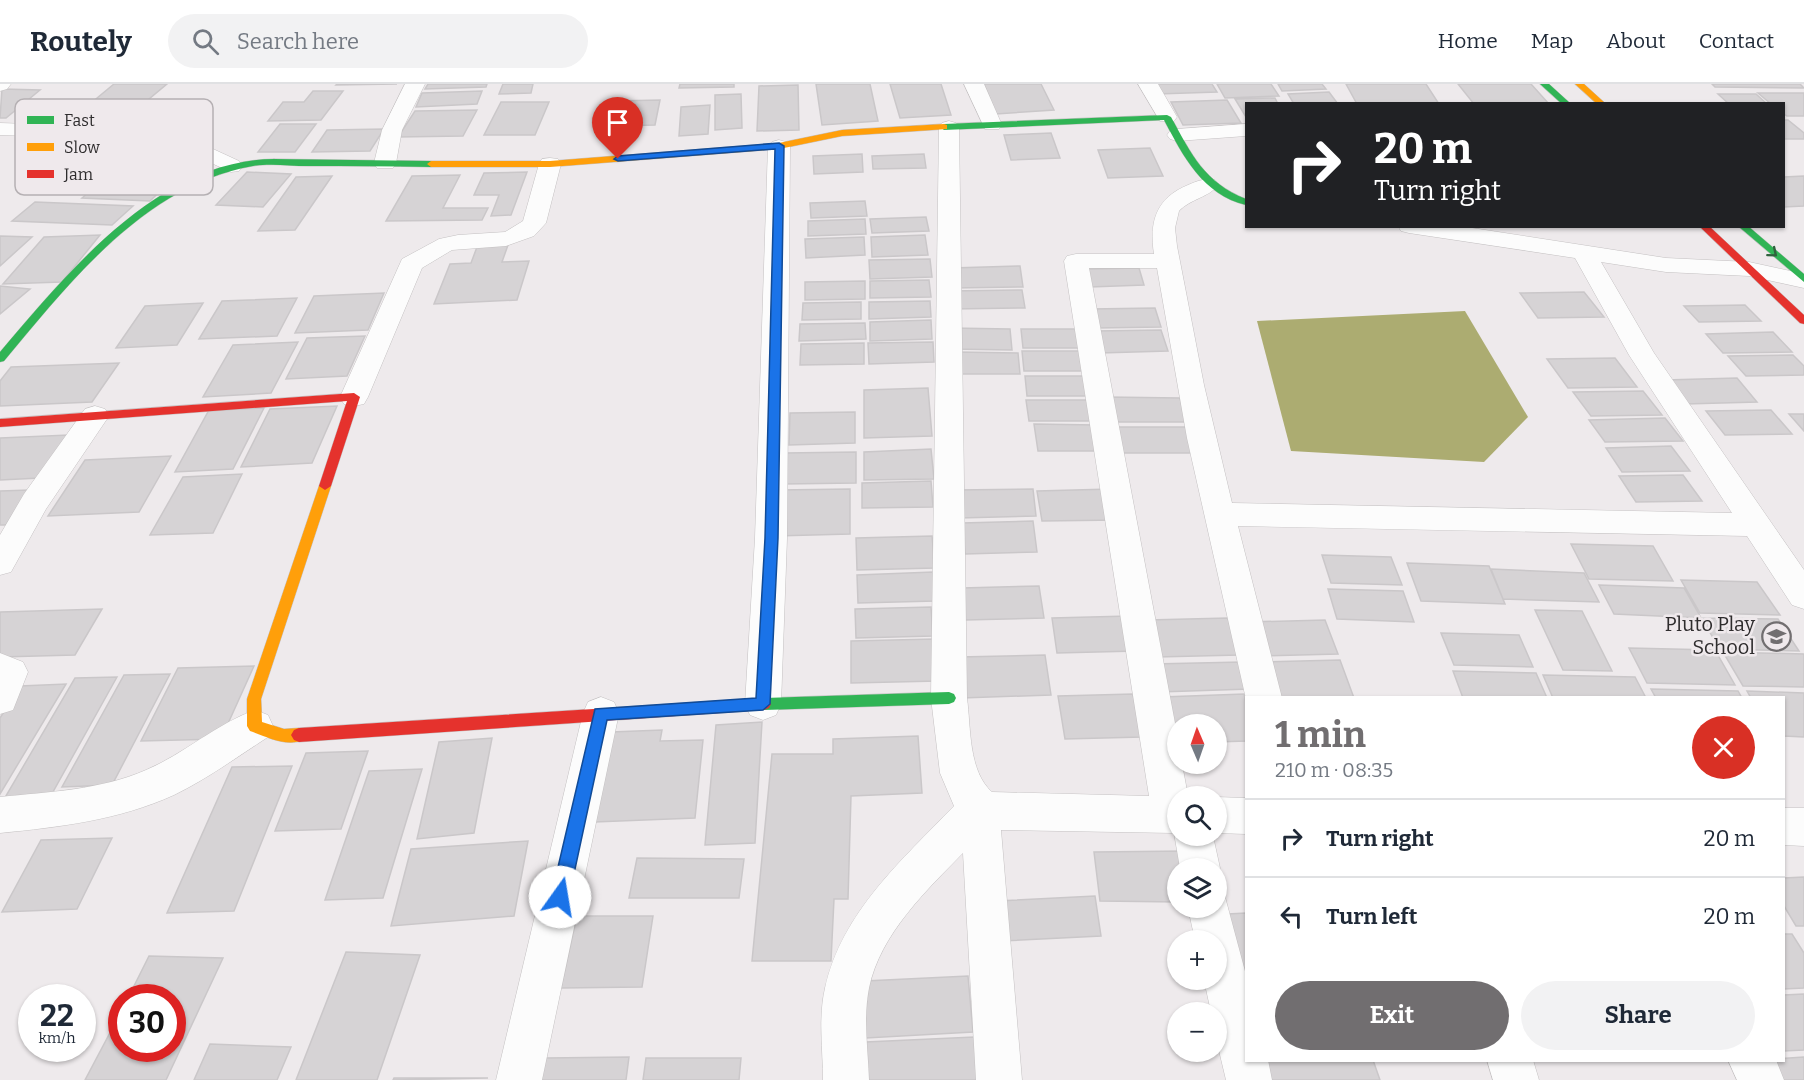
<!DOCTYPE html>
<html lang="en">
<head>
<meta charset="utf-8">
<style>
  body { margin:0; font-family:Bitter,serif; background:#f2f2f3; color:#1f2937; height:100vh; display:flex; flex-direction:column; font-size:22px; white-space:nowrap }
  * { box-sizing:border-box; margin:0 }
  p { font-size:20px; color:#747a83 }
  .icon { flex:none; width:33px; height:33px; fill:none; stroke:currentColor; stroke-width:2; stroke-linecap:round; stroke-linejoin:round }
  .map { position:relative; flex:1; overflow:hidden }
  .side { position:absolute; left:1245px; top:612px; width:540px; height:366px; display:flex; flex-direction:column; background:#fff; border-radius:0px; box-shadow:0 2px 4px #0004 }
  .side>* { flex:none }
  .hud { position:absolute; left:1245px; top:18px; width:540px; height:126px; border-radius:0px; box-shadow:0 2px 4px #0004; background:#202124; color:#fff; overflow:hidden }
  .needle { width:39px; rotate:358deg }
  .controls { position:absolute; left:1167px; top:630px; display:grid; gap:12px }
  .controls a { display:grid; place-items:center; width:60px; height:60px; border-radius:50%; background:#fff; box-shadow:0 2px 4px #0004; font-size:30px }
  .speed { position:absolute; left:18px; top:900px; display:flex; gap:12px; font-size:30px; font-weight:700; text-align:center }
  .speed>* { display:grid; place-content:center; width:78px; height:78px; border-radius:50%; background:#fff; box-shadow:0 2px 4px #0004; line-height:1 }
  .speed small { font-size:15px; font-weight:400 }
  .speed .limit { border:9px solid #d22; background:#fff; color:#111 }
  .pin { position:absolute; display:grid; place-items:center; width:51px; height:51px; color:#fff; margin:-62px -26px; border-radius:50% 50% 50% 0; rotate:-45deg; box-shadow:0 0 6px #0007 }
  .pin .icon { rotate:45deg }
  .me { position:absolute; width:66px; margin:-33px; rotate:13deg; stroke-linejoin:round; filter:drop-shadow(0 0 4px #0008) }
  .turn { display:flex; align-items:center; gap:21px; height:126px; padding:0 30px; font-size:27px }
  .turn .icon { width:78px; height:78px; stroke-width:2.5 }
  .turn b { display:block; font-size:42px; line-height:51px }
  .round { display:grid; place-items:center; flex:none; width:63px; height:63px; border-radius:32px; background:#f2f2f3 }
  .headline { display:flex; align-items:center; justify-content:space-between; height:102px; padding:0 30px }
  h1 { font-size:36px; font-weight:700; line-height:45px; color:#716e70 }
  .action { display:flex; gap:12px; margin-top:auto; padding:12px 30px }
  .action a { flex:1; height:69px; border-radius:36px; background:#716e70; color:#fff; font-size:24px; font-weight:700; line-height:69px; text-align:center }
  .action a+a { background:#f2f2f3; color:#1f2937 }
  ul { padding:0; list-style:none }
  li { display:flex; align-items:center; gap:18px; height:78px; padding:0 30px; border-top:2px solid #e0e1e3 }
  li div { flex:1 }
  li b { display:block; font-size:22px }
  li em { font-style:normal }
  header { display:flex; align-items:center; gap:36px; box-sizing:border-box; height:84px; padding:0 30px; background:#fff; border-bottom:2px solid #e0e1e3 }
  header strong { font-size:28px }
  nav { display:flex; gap:33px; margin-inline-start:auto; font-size:21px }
  .search { width:420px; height:54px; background:#f2f2f3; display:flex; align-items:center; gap:15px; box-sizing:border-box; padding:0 21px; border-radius:33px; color:#747a83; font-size:22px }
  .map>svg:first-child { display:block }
  .water { fill:#acac71 }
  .building { fill:#d6d3d5; stroke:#cac7c9; stroke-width:1.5 }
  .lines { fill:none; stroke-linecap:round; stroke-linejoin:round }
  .street-casing { stroke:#c4c1c2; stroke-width:1 }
  .fast-casing { stroke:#c4c1c2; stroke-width:1 }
  .slow-casing { stroke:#c4c1c2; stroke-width:1 }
  .jam-casing { stroke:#c4c1c2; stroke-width:1 }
  .street { fill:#fcfcfc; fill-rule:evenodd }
  .fast { fill:#30b455; fill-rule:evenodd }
  .slow { fill:#ff9f0a; fill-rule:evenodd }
  .jam { fill:#e5322d; fill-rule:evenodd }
  .oneway { stroke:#2f623d }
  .route { fill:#1a73e8; stroke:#114b97; stroke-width:1.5 }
  .labels { text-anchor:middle; stroke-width:5; stroke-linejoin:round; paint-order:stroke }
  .poi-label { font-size:20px; fill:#2e2c2d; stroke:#efe9ec; text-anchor:end }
  .key { fill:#efe9ec; stroke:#b5b0b3; stroke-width:1.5 }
  .key-label { font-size:16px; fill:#2e2c2d }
</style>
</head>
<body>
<header>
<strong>Routely</strong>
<div class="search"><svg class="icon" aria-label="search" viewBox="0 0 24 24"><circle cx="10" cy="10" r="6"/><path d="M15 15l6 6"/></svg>Search here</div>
<nav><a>Home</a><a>Map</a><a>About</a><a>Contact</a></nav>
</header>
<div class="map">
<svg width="1804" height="996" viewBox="0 0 1804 996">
  <rect width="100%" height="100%" fill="#eeeaec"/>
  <path class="water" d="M1465 227 1528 333 1484 378 1291 367 1257 237Z"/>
  <path class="building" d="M114 0H167L137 25 85 24Z
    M337 0H397L336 1Z
    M428 0H487L486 3 425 5Z
    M503 0H533L531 9 499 10Z
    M680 0H734V3L679 4Z
    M816 0H870L878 37 822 41Z
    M890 0H941L951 31 900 34Z
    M984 0H1041L1054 26 996 30Z
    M1152 0H1212L1217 8 1157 10Z
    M1217 0H1271L1279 12 1225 14Z
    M1278 0H1322L1326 5 1282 7Z
    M1346 0H1426L1439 20H1357Z
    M1458 0H1531L1549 20H1474Z
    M1712 0H1800L1804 4 1715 3Z
    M798 1 799 46 757 47 759 2Z
    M2 5 40 6 6 34H0Z
    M313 7H343L321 36 268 37 283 18H304Z
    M482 7 477 20 416 23 422 9Z
    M1329 8 1338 20H1294L1288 10Z
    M1758 9H1804V32H1787L1784 30V20H1771Z
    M741 10 742 44 715 46V11Z
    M1718 10H1756L1767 20H1729Z
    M1275 14 1278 20H1246V33L1235 15Z
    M660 16 655 41 608 42 615 17Z
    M1227 16 1241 39 1183 41 1171 18Z
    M501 18H549L535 51H484Z
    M710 21 708 50 679 52 681 23Z
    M477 26 463 52 398 53 415 27Z
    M1784 36H1788L1804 49V55H1784Z
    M280 40H316L295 68H258Z
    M384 45 370 67 312 68 327 46Z
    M1051 49 1060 74 1011 76 1004 51Z
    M1150 64 1163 92 1108 94 1098 66Z
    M862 70 863 88 814 90 813 72Z
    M924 70 926 84 873 85 872 72Z
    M247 88 291 90 263 123 216 121Z
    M527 88 511 131 491 132 499 111H474L484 89Z
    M460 91 443 124H488L482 136 386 137 412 92Z
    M332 92 295 146 258 147 296 93Z
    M1804 92V122L1784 123V93Z
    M104 95 170 98 150 117 82 114Z
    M865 117 867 132 811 134 810 119Z
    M35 118 133 122 112 141 12 137Z
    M926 133 929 147 872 149 870 135Z
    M865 135 866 150 808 152V137Z
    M100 151 62 198 3 200 44 153Z
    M925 151 928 171 872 173 871 153Z
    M0 152 32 153 0 182Z
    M864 153 865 171 806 174 805 155Z
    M508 161 502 178 529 177 517 216 434 220 450 180 471 179 477 163Z
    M930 175 932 193 870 195 869 176Z
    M1020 182 1023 203 953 204 952 184Z
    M1139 184 1144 201 1090 203 1086 185Z
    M929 196 931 213 870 214V197Z
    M865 197V215L805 216V198Z
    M0 202 30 205 0 230Z
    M1022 206 1025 224 952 225 950 207Z
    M1584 208 1604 233 1538 234 1520 209Z
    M384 209 368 246 295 249 314 212Z
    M297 214 277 252 199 255 222 217Z
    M930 217 931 233 869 235V218Z
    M861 218V235L802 236 803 219Z
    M203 219 177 261 116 264 145 222Z
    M1745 221 1761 237 1699 238 1684 222Z
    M1155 224 1161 243 1096 244 1091 225Z
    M931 236 932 255 870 257V238Z
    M865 239 866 255 799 257 800 240Z
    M950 244 1010 245 1012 266 951 265Z
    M1021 245H1083L1086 264H1023Z
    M1161 246 1168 267 1100 269 1095 247Z
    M1773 248 1792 268 1723 269 1706 250Z
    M365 252 347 292 286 295 307 254Z
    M298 258 271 309 203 313 233 261Z
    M933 258 934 278 869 280 868 259Z
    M864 259V280L800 281 801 260Z
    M1022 267H1086L1089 287H1024Z
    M957 268 1018 269 1020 290H958Z
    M1793 271 1804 282V291L1746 292 1728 272Z
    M1615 274 1637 303 1568 304 1547 275Z
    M119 279 92 318 0 322V297L11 283Z
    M1025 292H1092L1096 312H1027Z
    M1737 294 1757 318 1685 320 1666 296Z
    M928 304 932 352 864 354V306Z
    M1643 307 1662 331 1591 332 1573 308Z
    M1106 313 1180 314 1186 338H1111Z
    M1026 316H1098L1101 337H1029Z
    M337 322 312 379 241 383 270 325Z
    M264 324 233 385 175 388 209 326Z
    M1771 326 1792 350 1725 351 1706 327Z
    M855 328V359L789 361 790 329Z
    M1789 330H1804V347Z
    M1665 334 1683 357 1605 358 1589 336Z
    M1034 340 1096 341 1101 367H1038Z
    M1110 343H1187L1194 369H1114Z
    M68 351 40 394 0 396V354Z
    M1671 362 1690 387 1622 388 1606 364Z
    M931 365 934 395 864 396V368Z
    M856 368V399L783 400 785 369Z
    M171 372 139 428 48 432 85 376Z
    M242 390 213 449 150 451 183 393Z
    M1683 391 1702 417 1636 418 1619 392Z
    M931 397 933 423 862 424V399Z
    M850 405V450L775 452 778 406Z
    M1033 405 1036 432 959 434 956 406Z
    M1111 405 1118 436 1042 437 1037 407Z
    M29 406 6 441H0V407Z
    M1033 437 1037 468 965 470 962 439Z
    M932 452 935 484 857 486 856 454Z
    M1571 460 1653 462 1673 497 1589 495Z
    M1322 471 1391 473 1402 501 1331 499Z
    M1407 479 1489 482 1505 520 1421 517Z
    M1491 485 1584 489 1599 518 1503 515Z
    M933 488 935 517 858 519 857 491Z
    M1681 496 1757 498 1780 531 1700 529Z
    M1599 501 1684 504 1701 534 1614 530Z
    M1039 502 1044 534 965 536 962 504Z
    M1328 505 1403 507 1414 538 1337 535Z
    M931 523 933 552 856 554 855 525Z
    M102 525 75 571 0 573V528Z
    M1535 526 1582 527 1612 587 1563 586Z
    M1129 532 1136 567 1057 569 1052 534Z
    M1228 534 1239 571 1157 573 1148 536Z
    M1701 534 1778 535 1799 567 1720 565Z
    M1325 536 1338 570 1257 572 1246 538Z
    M1441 549 1519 551 1533 583 1454 581Z
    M935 555 938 597 851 599V557Z
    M1629 564 1715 566 1735 601 1647 599Z
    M1723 568 1804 570V603L1743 602Z
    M1045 571 1051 611 962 614 959 573Z
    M1340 576 1354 614H1267L1257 578Z
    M1242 578 1250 605 1159 608 1153 580Z
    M254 582 221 655 141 657 178 584Z
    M1453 587 1536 589 1547 614H1463Z
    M170 590 112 701 62 703 124 591Z
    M1543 591 1635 593 1646 614H1553Z
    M117 593 49 715 3 717 75 594Z
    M66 600 0 710V634L20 602Z
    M1651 605 1738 607 1742 614H1656Z
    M1747 607 1804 609V653L1784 652V614H1751Z
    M1133 610 1142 653 1065 655 1058 612Z
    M1244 610 1246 619V657L1216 658V640H1178V659L1162 613Z
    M762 638 755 759 705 761 716 641Z
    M662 646 660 657 703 656 695 734 595 738 611 648Z
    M918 652 922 709 851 712 848 815H834L831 877H752L772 670H833V655Z
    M492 654 474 749 417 755 439 658Z
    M368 667 341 745 275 747 306 669Z
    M292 682 234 827 167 829 232 683Z
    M422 685 383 814 325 816 369 687Z
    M112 754 77 825 2 828 41 756Z
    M528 757 514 832 391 842 411 765Z
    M1185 767 1188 784H1178V818L1100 817 1094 768Z
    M637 774 744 775 739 814H629Z
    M1804 793V842H1796L1784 822V794Z
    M1095 812 1101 852 1001 857 997 817Z
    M1246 829V887H1243L1228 830Z
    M577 832H653L642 903 561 904Z
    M1784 850H1792L1804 869V904L1784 905Z
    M346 868 420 871 377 996H296Z
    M149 872 223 874 166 996H85L122 926V964H172V914H128Z
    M968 892 973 948 866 954 865 897Z
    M1804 910V966L1784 967V911Z
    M974 953 978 996H868L866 958Z
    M210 960 291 963 277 996H194Z
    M629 973 626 996H541L546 974Z
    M1804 973V996H1773L1762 976Z
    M646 974H741L739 996H643Z
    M1260 976H1373L1380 996H1264Z
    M394 994H488L393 996Z"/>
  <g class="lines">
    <defs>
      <path id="street" d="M0 0H11L7 5 0 7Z
        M405 0H425L402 46 396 79 393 84H377L374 79 382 46Z
        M964 0H984L1002 41 999 45H985Z
        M1138 0H1158L1177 33 1174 37H1160Z
        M949 37 956 39 959 43 967 614C971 643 968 687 992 708L1149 712 1064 177 1067 172 1076 170H1154C1149 138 1156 114 1188 101 1197 97 1205 94 1215 96L1218 101C1210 113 1190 115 1179 127L1175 144 1177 162 1204 301 1232 419 1732 429 1629 271 1575 174 1409 149 1401 147 1398 142H1459L1666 174 1749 178 1804 190V204L1749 192 1666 188 1601 178 1654 269 1804 486V525L1792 521 1747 452 1238 442 1282 614 1246 615 1187 354 1157 184H1089L1178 655V680H1182L1188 712H1178V752H1213L1220 784 1216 793V784H1180L1174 749 1001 746 1022 996H976L963 769C927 806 880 850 869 904 863 934 868 966 869 996H823C823 966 818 934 825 904 842 828 902 776 954 722L940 689 931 614 939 43 942 39Z
        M0 39 114 43 200 59 239 77 242 82 239 87 231 88 187 68 114 55 0 51Z
        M1246 40V52L1177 57 1170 55 1167 51 1170 47 1177 45Z
        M779 56 786 58 790 62 787 454 781 620 776 631 763 636 750 631 745 620 755 454 768 62 772 58Z
        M550 74 558 75 561 80 546 139 534 152 506 162 452 166 422 184 368 313 364 320 354 322 344 320 340 313 402 175 439 155 458 151 505 148 523 137 539 80 542 75Z
        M95 322 105 325 109 332 46 425 11 488 0 491V451L24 410 85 325Z
        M0 569 23 578 28 588 13 626 0 630Z
        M601 613 614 618 619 629 542 996H496L583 629 588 618Z
        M255 626 268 631 273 642 268 653C237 673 207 695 174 711 119 736 60 743 0 749V713C48 708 101 706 146 686 184 670 216 640 255 626Z
        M1216 713 1246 714V750L1216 749Z
        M1784 724H1804V762L1784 761Z
        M1216 806 1224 809 1246 891V976H1268L1272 996H1226L1216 954V928H1211L1204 896H1216V856H1195L1188 824H1216Z
        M1487 976H1533L1539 996H1493Z
        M1728 976H1776L1784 996H1737Z"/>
      <path id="fast" d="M1540 0H1549L1571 20H1562Z
        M1167 31 1171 33C1192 71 1204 98 1246 115V121C1203 111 1183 72 1164 36L944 46 940 43 944 40Z
        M274 75 431 77 435 80 431 83C390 82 349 82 308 82 290 82 271 79 253 82 145 101 70 198 4 277L0 278V268C68 188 159 76 274 75Z
        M1738 142H1748L1804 190V198Z
        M949 608 954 610 956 614 954 618 949 620 764 626 759 624 757 620 759 616 764 614Z"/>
      <path id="slow" d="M1575 0H1584L1606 20H1597Z
        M944 40 947 41V45L842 52 779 65 550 83H431L427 80 431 77H550L779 59 842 46Z
        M325 398 331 402 261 615 262 638 284 645 299 644 304 646 307 651 304 656C285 663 268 653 250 647L247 642V615L319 402Z"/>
      <path id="jam" d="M1699 142H1709L1804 231V240L1800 239Z
        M354 309 360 313 331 402 325 406 319 402 347 317 0 343V335Z
        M764 614 769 616 771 620 769 624 764 626 299 658 294 656 291 651 294 646 299 644Z"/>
    </defs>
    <use href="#street" class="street-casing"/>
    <use href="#fast" class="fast-casing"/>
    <use href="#slow" class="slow-casing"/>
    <use href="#jam" class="jam-casing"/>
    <use href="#street" class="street"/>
    <use href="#fast" class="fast"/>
    <use href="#slow" class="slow"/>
    <use href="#jam" class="jam"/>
  </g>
  <defs><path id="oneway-chevron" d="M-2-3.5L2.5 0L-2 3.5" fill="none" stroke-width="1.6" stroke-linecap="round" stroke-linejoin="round" transform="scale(1.5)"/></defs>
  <use class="oneway" href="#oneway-chevron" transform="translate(1773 169) rotate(40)"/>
  <path class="route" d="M779 59 784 62 778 454 770 620 763 626 607 636 569 813 566 819 560 821 554 819 551 813 595 625 756 614 765 454 775 65 618 77 614 75 618 72Z"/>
  <defs>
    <symbol id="school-ring" viewBox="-11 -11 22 22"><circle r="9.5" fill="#efe9ec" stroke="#716e70" stroke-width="1.5"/><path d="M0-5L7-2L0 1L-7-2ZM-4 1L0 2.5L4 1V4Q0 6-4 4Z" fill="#716e70"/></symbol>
  </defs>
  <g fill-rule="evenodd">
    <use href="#school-ring" x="1760" y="536" width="33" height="33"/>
  </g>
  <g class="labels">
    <g class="poi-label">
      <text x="1755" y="547">Pluto Play<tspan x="1755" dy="23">School</tspan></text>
    </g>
  </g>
  <rect x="15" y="15" width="198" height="96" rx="9" class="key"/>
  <rect x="27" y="32" width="27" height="8" fill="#30b455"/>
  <rect x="27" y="59" width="27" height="8" fill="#ff9f0a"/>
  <rect x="27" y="86" width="27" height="8" fill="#e5322d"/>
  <g class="key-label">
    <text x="64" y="42">Fast</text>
    <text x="64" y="69">Slow</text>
    <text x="64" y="96">Jam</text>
  </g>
</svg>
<div class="controls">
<a><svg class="needle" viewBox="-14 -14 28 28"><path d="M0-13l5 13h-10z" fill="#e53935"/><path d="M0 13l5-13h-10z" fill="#747a83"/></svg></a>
<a><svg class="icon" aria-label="search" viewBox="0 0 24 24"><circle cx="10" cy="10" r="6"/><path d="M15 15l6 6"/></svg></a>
<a><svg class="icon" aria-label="layers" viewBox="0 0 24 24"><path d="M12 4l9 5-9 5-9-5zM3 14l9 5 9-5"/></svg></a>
<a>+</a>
<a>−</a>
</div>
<div class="speed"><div>22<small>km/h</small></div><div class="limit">30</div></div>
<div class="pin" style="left:618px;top:75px;background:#d93025"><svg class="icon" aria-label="arrive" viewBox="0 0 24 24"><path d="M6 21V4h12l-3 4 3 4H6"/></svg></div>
<svg class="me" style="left:560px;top:813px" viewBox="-20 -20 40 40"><circle r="19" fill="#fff"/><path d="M0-13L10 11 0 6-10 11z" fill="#1a73e8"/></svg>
<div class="hud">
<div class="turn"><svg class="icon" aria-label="right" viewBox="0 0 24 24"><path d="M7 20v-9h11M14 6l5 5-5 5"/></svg><div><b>20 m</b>Turn right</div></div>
</div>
<section class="side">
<div class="headline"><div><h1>1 min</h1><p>210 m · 08:35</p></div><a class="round" style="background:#d93025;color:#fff"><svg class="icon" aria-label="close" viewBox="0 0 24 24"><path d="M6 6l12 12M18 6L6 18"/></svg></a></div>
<ul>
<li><svg class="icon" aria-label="right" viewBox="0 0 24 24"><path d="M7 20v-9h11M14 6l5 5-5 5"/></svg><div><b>Turn right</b></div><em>20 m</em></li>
<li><svg class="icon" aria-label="left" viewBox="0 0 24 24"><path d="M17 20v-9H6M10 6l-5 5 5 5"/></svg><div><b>Turn left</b></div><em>20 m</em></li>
</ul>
<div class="action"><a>Exit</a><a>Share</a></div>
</section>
</div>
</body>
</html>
